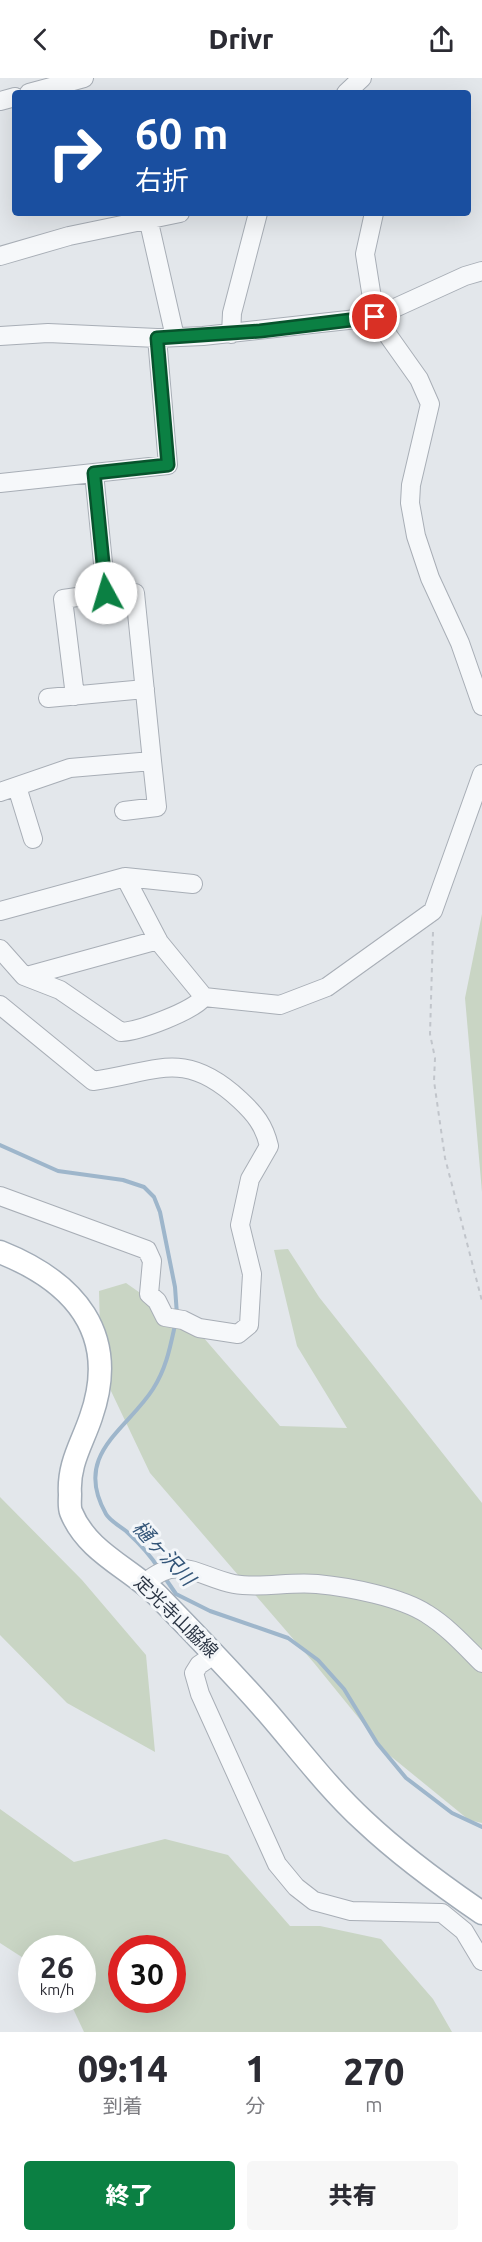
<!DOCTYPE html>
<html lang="ja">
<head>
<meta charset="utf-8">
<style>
  body { margin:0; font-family:Ubuntu,"Noto Sans JP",sans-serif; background:#f7f7f7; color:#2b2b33; height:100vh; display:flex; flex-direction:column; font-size:22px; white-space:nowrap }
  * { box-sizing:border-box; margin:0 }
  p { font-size:20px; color:#7c7c81 }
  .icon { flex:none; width:33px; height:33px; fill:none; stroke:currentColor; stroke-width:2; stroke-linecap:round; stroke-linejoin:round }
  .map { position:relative; height:1954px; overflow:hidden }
  .sheet { display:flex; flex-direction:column; background:#fff; flex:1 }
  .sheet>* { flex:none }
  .banner { position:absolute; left:12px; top:12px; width:459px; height:126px; border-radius:6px; box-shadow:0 6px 24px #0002; background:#1a4fa0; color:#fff; overflow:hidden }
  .speed { position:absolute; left:18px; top:1857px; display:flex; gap:12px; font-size:30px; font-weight:700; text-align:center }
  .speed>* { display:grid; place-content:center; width:78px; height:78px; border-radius:50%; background:#fff; box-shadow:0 6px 24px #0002; line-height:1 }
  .speed small { font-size:15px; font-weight:400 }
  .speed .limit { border:9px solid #d22; background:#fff; color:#111 }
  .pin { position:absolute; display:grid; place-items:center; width:51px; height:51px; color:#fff; margin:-26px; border:3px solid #fff; border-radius:50%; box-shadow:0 2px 6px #0007 }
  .me { position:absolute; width:66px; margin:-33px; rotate:354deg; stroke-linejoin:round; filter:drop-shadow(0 0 4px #0008) }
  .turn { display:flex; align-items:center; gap:21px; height:126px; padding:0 24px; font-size:27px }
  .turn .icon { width:78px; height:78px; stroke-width:2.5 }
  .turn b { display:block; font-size:42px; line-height:51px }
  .eta { display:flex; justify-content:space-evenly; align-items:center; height:102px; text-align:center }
  .eta b { font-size:36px; font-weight:800; line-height:42px }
  .action { display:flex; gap:12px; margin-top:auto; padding:12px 24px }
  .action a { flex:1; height:69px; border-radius:6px; background:#0b8043; color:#fff; font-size:24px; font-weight:800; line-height:69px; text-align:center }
  .action a+a { background:#f7f7f7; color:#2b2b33 }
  header { display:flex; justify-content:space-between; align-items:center; height:78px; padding:0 24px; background:#fff; font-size:27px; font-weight:800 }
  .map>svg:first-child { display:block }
  .green { fill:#c9d5c4; fill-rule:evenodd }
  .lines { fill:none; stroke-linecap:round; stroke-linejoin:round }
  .stream { stroke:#9eb6cb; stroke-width:4 }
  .minor-casing { stroke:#a8aeb6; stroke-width:20 }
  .major-casing { stroke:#a2acb7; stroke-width:25 }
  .path { stroke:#c1c5cb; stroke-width:2; stroke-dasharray:4.5 4.5; stroke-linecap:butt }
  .minor { stroke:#f6f8fa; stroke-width:18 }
  .major { stroke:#fff; stroke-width:22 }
  .route-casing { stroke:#07532c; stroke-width:15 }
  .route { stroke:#0b8043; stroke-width:10 }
  .labels { text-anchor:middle; stroke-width:6; stroke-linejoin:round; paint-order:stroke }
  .street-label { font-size:18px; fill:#2b3544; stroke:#f3f6f9 }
  .water-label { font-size:20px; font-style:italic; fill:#345679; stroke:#f3f6f9 }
</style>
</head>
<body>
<header><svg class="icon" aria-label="back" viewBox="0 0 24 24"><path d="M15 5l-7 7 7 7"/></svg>Drivr<svg class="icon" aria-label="share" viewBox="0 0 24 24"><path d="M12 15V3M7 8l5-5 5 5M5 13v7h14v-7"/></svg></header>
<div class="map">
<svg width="482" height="1954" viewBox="0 0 482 1954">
  <rect width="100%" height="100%" fill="#e3e7eb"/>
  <path class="green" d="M482 836V1114L465 920Z
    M288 1171 319 1219 482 1425V1745L469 1742 388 1676 314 1585 150 1395 101 1292 99 1213 126 1205 203 1259 280 1348 347 1350 297 1268 274 1172Z
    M0 1419 82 1502 146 1577 155 1674 67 1625 0 1557Z
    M0 1731 74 1784 165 1761 228 1777 290 1848H320L381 1861 433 1921 452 1954H84L69 1922H82V1870H32L31 1885 0 1865ZM172 1870V1922H122V1870Z"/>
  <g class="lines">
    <path class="stream" d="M0 1067 58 1093 123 1102 144 1109 154 1119 160 1134 175 1209 177 1237
      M159 1491C150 1476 139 1465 126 1453 120 1448 110 1443 106 1436 72 1376 127 1352 153 1311 166 1291 170 1270 175 1247
      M165 1500 176 1516 210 1533 288 1560 318 1582 344 1611 377 1665 406 1700 452 1735 482 1749"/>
    <defs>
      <path id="minor" d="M29 15 84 0
        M346 15 362 0
        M0 23 15 19
        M374 135 365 176 375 239 419 301 430 326 411 407 410 425 416 458 430 500 460 565 482 628
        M148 140 175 259
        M0 178 69 158 180 135
        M231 256 232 235 258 135
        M0 258 48 255 157 260 203 258 375 239 465 198 482 193
        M0 405 168 387 157 260
        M75 618 63 521 106 515
        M48 620 145 611
        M17 709 33 761
        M0 714 70 690 152 683 135 515H106L94 395
        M124 733 157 729 152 683
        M193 806 125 799 159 864 204 919 280 927 327 909 433 833 482 696
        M0 833 125 799
        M0 871 24 898 60 912 121 954C140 953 193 933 204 919
        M27 898 158 862
        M0 927 93 1003C157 994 184 970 240 1022 255 1036 264 1047 269 1068L250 1101 240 1147 252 1196 249 1247 238 1256 199 1250 183 1242 165 1239 157 1223 149 1216 152 1183 147 1172 0 1118
        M145 1505C179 1475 199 1499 234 1506 261 1511 290 1503 317 1506 349 1509 401 1519 427 1536 448 1549 465 1568 482 1585
        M215 1576 199 1587 194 1595 200 1616 277 1786 296 1809 314 1823 351 1833 442 1835 464 1853 482 1883"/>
      <path id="major" d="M0 1174C75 1204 120 1256 91 1339 82 1366 68 1386 70 1416 70 1422 69 1429 71 1434 87 1474 130 1490 158 1518 195 1556 232 1594 267 1634 299 1671 328 1710 364 1743 400 1777 441 1807 482 1835"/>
    </defs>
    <use href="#minor" class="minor-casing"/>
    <use href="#major" class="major-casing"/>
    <path class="path" d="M433 854 430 956 435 980 434 1003 445 1080 482 1223"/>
    <use href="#minor" class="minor"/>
    <use href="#major" class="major"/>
  </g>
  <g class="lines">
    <defs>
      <path id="route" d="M106 515 94 395 168 387 157 260 260 253 375 239"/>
    </defs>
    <use href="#route" class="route-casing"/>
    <use href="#route" class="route"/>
  </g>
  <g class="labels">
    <g class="street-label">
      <text transform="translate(176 1539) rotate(44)" y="6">定光寺山脇線</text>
    </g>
    <g class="water-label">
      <text transform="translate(164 1475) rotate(47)" y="7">樋ヶ沢川</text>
    </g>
  </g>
</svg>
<div class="speed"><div>26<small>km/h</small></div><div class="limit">30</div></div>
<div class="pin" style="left:375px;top:239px;background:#d93025"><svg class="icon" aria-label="arrive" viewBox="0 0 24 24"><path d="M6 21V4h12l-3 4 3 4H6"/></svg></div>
<svg class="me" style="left:106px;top:515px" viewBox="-20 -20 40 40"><circle r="19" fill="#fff"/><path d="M0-13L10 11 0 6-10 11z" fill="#0b8043"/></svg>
<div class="banner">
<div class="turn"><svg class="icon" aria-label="right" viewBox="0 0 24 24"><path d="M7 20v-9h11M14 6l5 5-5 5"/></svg><div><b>60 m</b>右折</div></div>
</div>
</div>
<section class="sheet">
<div class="eta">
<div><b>09:14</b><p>到着</p></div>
<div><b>1</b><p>分</p></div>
<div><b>270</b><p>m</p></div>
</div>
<div class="action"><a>終了</a><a>共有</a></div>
</section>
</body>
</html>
